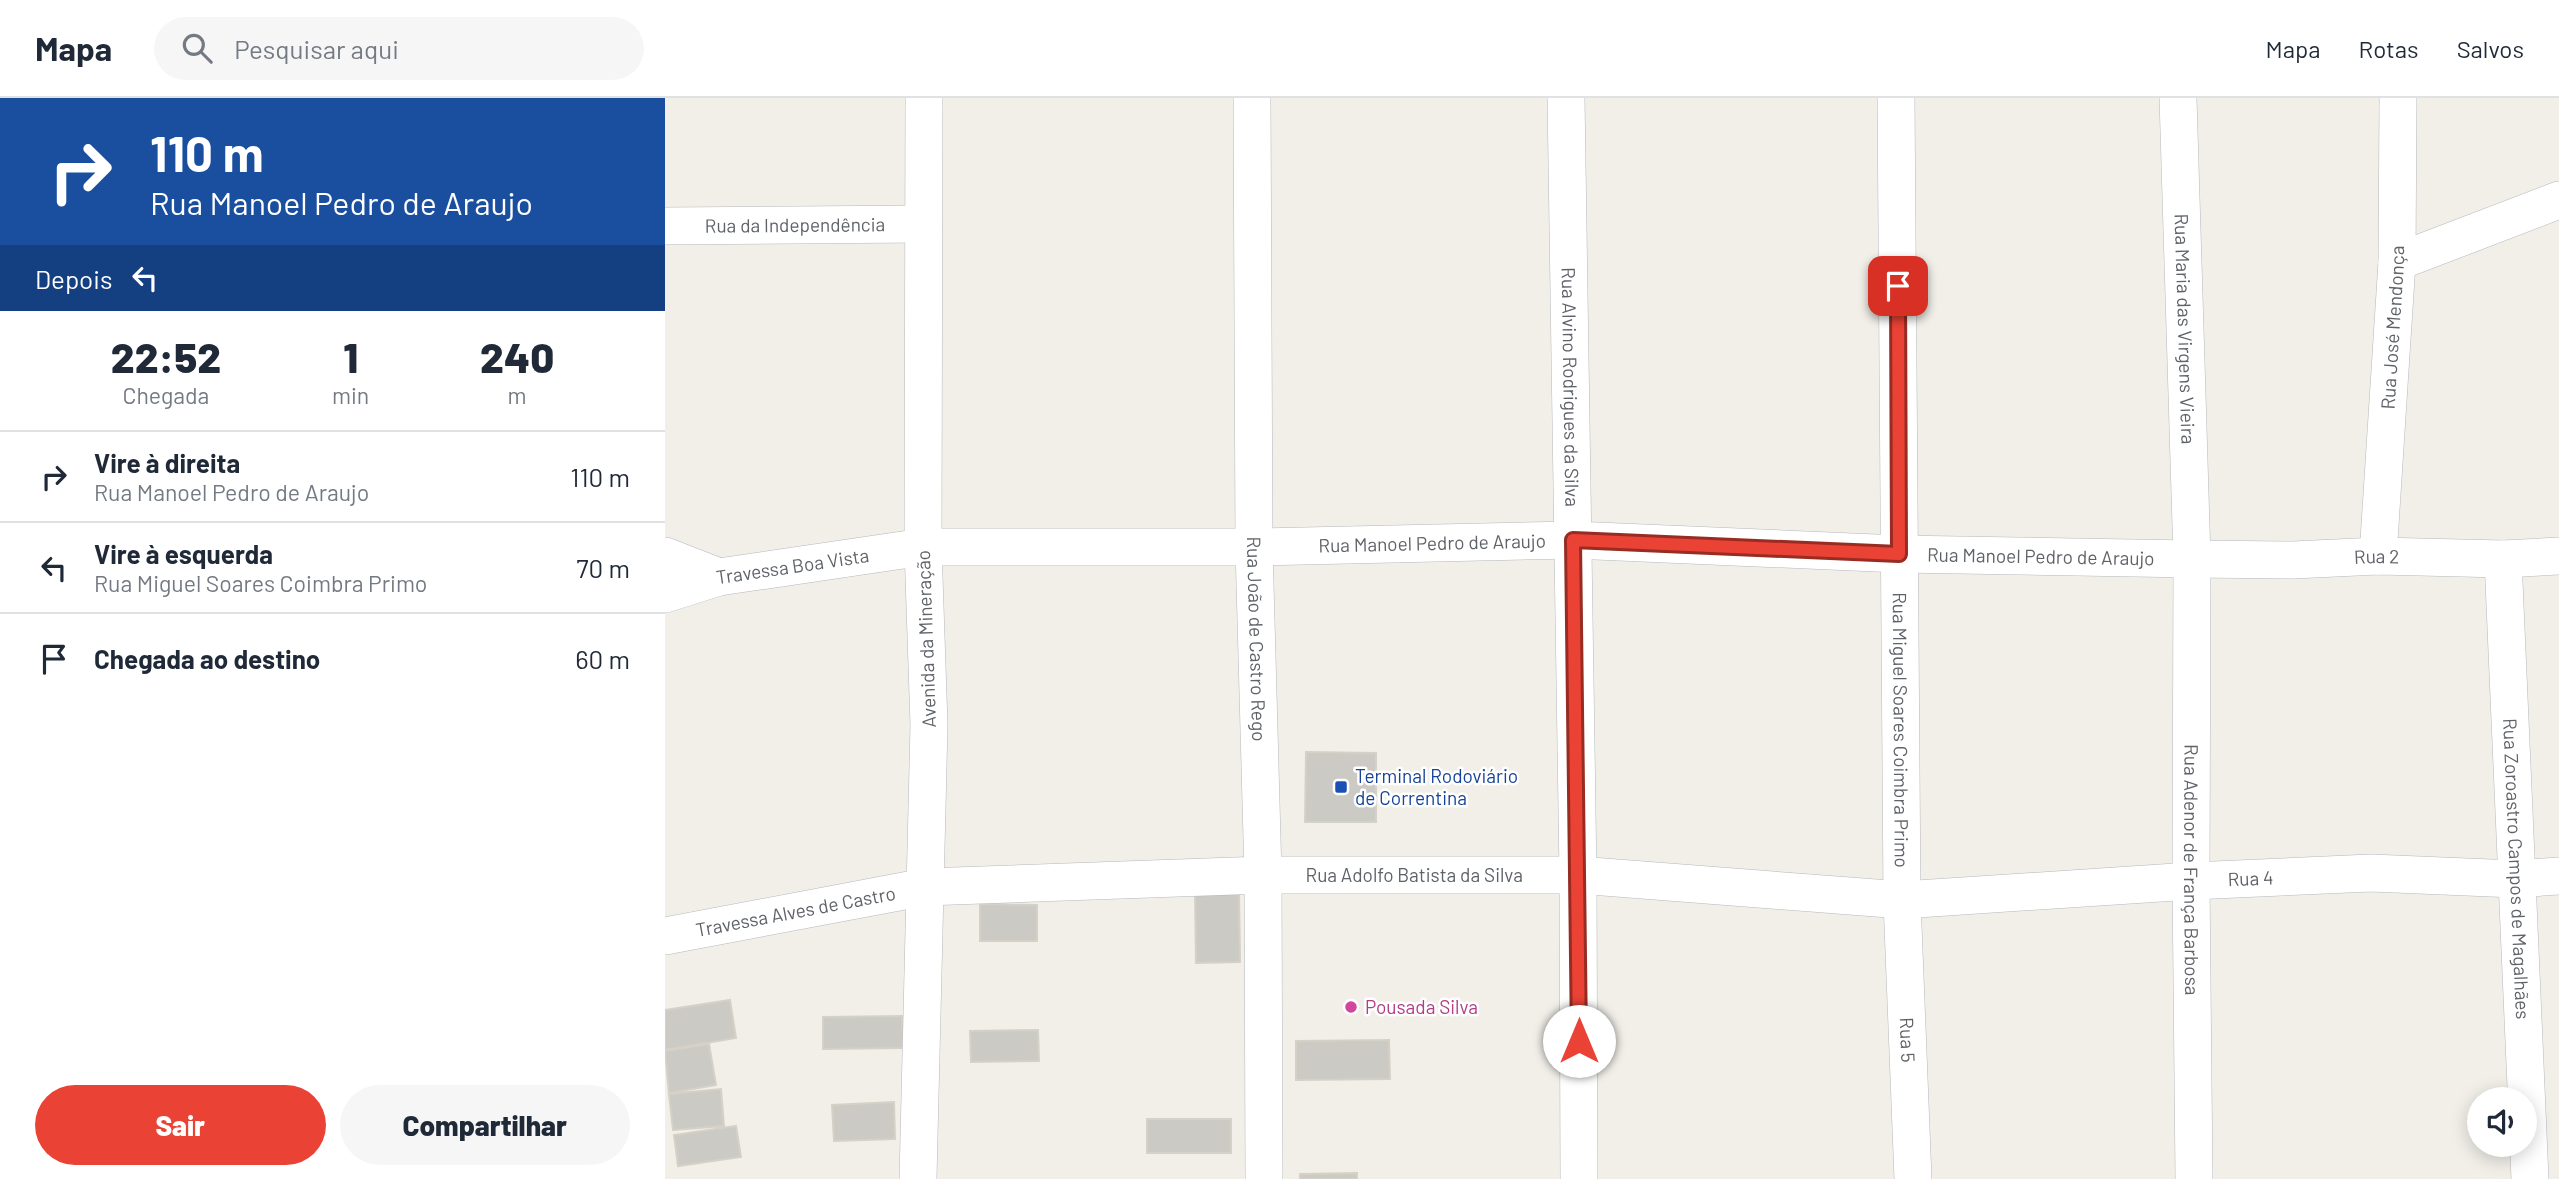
<!DOCTYPE html>
<html lang="pt">
<head>
<meta charset="utf-8">
<style>
  body { margin:0; font-family:Barlow,sans-serif; background:#f6f6f7; color:#1f2937; height:100vh; display:flex; flex-direction:column; font-size:26px; white-space:nowrap }
  * { box-sizing:border-box; margin:0 }
  p { font-size:23px; color:#747a83 }
  .icon { flex:none; width:38px; height:38px; fill:none; stroke:currentColor; stroke-width:2; stroke-linecap:round; stroke-linejoin:round }
  .map { position:relative; flex:1; overflow:hidden }
  .details { display:flex; flex-direction:column; background:#fff; width:665px }
  .details>* { flex:none }
  .banner { background:#1a4fa0; color:#fff; overflow:hidden }
  .fabs { position:absolute; left:1802px; top:989px; display:grid; gap:14px }
  .fabs a { display:grid; place-items:center; width:70px; height:70px; border-radius:50%; background:#fff; box-shadow:0 4px 18px #0003; font-size:35px }
  .pin { position:absolute; display:grid; place-items:center; width:60px; height:60px; color:#fff; margin:-30px; border-radius:14px; box-shadow:0 4px 10px #0006 }
  .me { position:absolute; width:77px; margin:-38px; rotate:0deg; stroke-linejoin:round; filter:drop-shadow(0 0 5px #0008) }
  .turn { display:flex; align-items:center; gap:24px; height:147px; padding:0 35px; font-size:32px }
  .turn .icon { width:91px; height:91px; stroke-width:2.5 }
  .turn b { display:block; font-size:49px; line-height:60px }
  .then { display:flex; align-items:center; height:66px; padding:0 35px; background:#0003; gap:14px; font-size:26px }
  .eta { display:flex; justify-content:space-evenly; align-items:center; height:119px; text-align:center }
  .eta b { font-size:42px; font-weight:800; line-height:49px }
  .button { display:flex; gap:14px; margin-top:auto; padding:14px 35px }
  .button a { flex:1; height:80px; border-radius:42px; background:#ea4335; color:#fff; font-size:28px; font-weight:800; line-height:80px; text-align:center }
  .button a+a { background:#f6f6f7; color:#1f2937 }
  ul { padding:0; list-style:none }
  li { display:flex; align-items:center; gap:21px; height:91px; padding:0 35px; border-top:2px solid #e0e1e3 }
  li div { flex:1 }
  li b { display:block; font-size:26px }
  li em { font-style:normal }
  header { display:flex; align-items:center; gap:42px; box-sizing:border-box; height:98px; padding:0 35px; background:#fff; border-bottom:2px solid #e0e1e3 }
  header strong { font-size:33px }
  nav { display:flex; gap:38px; margin-inline-start:auto; font-size:24px }
  .search { width:490px; height:63px; background:#f6f6f7; display:flex; align-items:center; gap:18px; box-sizing:border-box; padding:0 24px; border-radius:38px; color:#747a83; font-size:26px }
  main { display:flex; flex:1; min-height:0 }
  .map>svg:first-child { display:block }
  .building { fill:#cccac5; stroke:#d6d1c6; stroke-width:2 }
  .lines { fill:none; stroke-linecap:round; stroke-linejoin:round }
  .minor-casing { stroke:#b5b8bc; stroke-width:38 }
  .minor { stroke:#fff; stroke-width:37 }
  .route-casing { stroke:#982c22; stroke-width:18 }
  .route { stroke:#ea4335; stroke-width:12 }
  .transit-dot { fill:#1a4fb4; stroke:#fff; stroke-width:2.5 }
  .hotel-dot { fill:#d1479c; stroke:#fff; stroke-width:2.5 }
  .labels { text-anchor:middle; stroke-width:5; stroke-linejoin:round; paint-order:stroke }
  .street-label { font-size:19px; fill:#5f6368; stroke:#fff }
  .transit-label { font-size:19px; fill:#164399; stroke:#fff; text-anchor:start }
  .hotel-label { font-size:19px; fill:#b23c85; stroke:#fff; text-anchor:start }
</style>
</head>
<body>
<header>
<strong>Mapa</strong>
<div class="search"><svg class="icon" aria-label="search" viewBox="0 0 24 24"><circle cx="10" cy="10" r="6"/><path d="M15 15l6 6"/></svg>Pesquisar aqui</div>
<nav><a>Mapa</a><a>Rotas</a><a>Salvos</a></nav>
</header>
<main>
<section class="details">
<div class="banner">
<div class="turn"><svg class="icon" aria-label="right" viewBox="0 0 24 24"><path d="M7 20v-9h11M14 6l5 5-5 5"/></svg><div><b>110 m</b>Rua Manoel Pedro de Araujo</div></div>
<div class="then">Depois<svg class="icon" aria-label="left" viewBox="0 0 24 24"><path d="M17 20v-9H6M10 6l-5 5 5 5"/></svg></div>
</div>
<div class="eta">
<div><b>22:52</b><p>Chegada</p></div>
<div><b>1</b><p>min</p></div>
<div><b>240</b><p>m</p></div>
</div>
<ul>
<li><svg class="icon" aria-label="right" viewBox="0 0 24 24"><path d="M7 20v-9h11M14 6l5 5-5 5"/></svg><div><b>Vire à direita</b><p>Rua Manoel Pedro de Araujo</p></div><em>110 m</em></li>
<li><svg class="icon" aria-label="left" viewBox="0 0 24 24"><path d="M17 20v-9H6M10 6l-5 5 5 5"/></svg><div><b>Vire à esquerda</b><p>Rua Miguel Soares Coimbra Primo</p></div><em>70 m</em></li>
<li><svg class="icon" aria-label="arrive" viewBox="0 0 24 24"><path d="M6 21V4h12l-3 4 3 4H6"/></svg><div><b>Chegada ao destino</b></div><em>60 m</em></li>
</ul>
<div class="button"><a>Sair</a><a>Compartilhar</a></div>
</section>
<div class="map">
<svg width="1894" height="1081" viewBox="0 0 1894 1081">
  <rect width="100%" height="100%" fill="#f1efe8"/>
  <path class="building" d="M641 654 711 655V724H640Z
    M574 793 575 864 531 865 530 794Z
    M315 806 372 807V843H315Z
    M65 902 71 940 0 952V912Z
    M237 918 238 950 158 951V919Z
    M373 932 374 963 306 964 305 933Z
    M724 942 725 981 631 982V943Z
    M44 946 51 987 4 995 0 953Z
    M56 991 59 1028 8 1032 4 996Z
    M229 1004 230 1041 169 1043 167 1007Z
    M482 1021H566V1055H482Z
    M71 1028 76 1059 13 1068 9 1037Z
    M692 1075V1081H635V1076Z"/>
  <g class="lines">
    <defs>
      <g id="minor">
        <path id="s1" d="M587 0 589 449 598 777 599 1081"/>
        <path id="s2" d="M901 0 913 777 914 1081"/>
        <path id="s3" d="M1231 0 1237 802 1248 1081"/>
        <path id="s4" d="M1513 0 1527 461 1526 783 1529 1081"/>
        <path id="s5" d="M0 128 257 126"/>
        <path d="M1732 164 1894 102"/>
        <path d="M0 458 54 479"/>
        <path id="s6" d="M1713 458 1732 164 1733 0"/>
        <path id="s7" d="M1838 461 1865 1081"/>
        <path id="s8" d="M0 496 54 479 258 449H589L908 442 1234 456 1527 461 1628 462 1713 458 1838 461 1894 458"/>
        <path id="s9" d="M0 838 260 789 598 777H913L1237 802 1526 783 1706 775 1850 781 1894 778"/>
        <path d="M253 1081 264 627 258 449 259 0"/>
      </g>
    </defs>
    <use href="#minor" class="minor-casing"/>
    <use href="#minor" class="minor"/>
  </g>
  <g class="lines">
    <defs>
      <path id="route" d="M914 943 908 442 1234 456 1233 188"/>
    </defs>
    <use href="#route" class="route-casing"/>
    <use href="#route" class="route"/>
  </g>
  <rect class="transit-dot" x="669" y="682" width="14" height="14" rx="3.5"/>
  <circle class="hotel-dot" cx="686" cy="909" r="7"/>
  <g class="labels">
    <g class="street-label">
      <text dy="7" stroke="none"><textPath href="#s5" startOffset="130">Rua da Independência</textPath></text>
      <text dy="7" stroke="none"><textPath href="#s6" startOffset="229">Rua José Mendonça</textPath></text>
      <text dy="7" stroke="none"><textPath href="#s4" startOffset="231">Rua Maria das Virgens Vieira</textPath></text>
      <text dy="7" stroke="none"><textPath href="#s2" startOffset="289">Rua Alvino Rodrigues da Silva</textPath></text>
      <text dy="7" stroke="none"><textPath href="#s8" startOffset="772">Rua Manoel Pedro de Araujo</textPath></text>
      <text dy="7" stroke="none"><textPath href="#s8" startOffset="1381">Rua Manoel Pedro de Araujo</textPath></text>
      <text dy="7" stroke="none"><textPath href="#s8" startOffset="1717">Rua 2</textPath></text>
      <text dy="7" stroke="none"><textPath href="#s8" startOffset="131">Travessa Boa Vista</textPath></text>
      <text transform="translate(261 541) rotate(-92)" y="7">Avenida da Mineração</text>
      <text dy="7" stroke="none"><textPath href="#s1" startOffset="541">Rua João de Castro Rego</textPath></text>
      <text dy="7" stroke="none"><textPath href="#s3" startOffset="632">Rua Miguel Soares Coimbra Primo</textPath></text>
      <text dy="7" stroke="none"><textPath href="#s4" startOffset="772">Rua Adenor de França Barbosa</textPath></text>
      <text dy="7" stroke="none"><textPath href="#s7" startOffset="310">Rua Zoroastro Campos de Magalhães</textPath></text>
      <text dy="7" stroke="none"><textPath href="#s9" startOffset="754">Rua Adolfo Batista da Silva</textPath></text>
      <text dy="7" stroke="none"><textPath href="#s9" startOffset="1592">Rua 4</textPath></text>
      <text dy="7" stroke="none"><textPath href="#s9" startOffset="133">Travessa Alves de Castro</textPath></text>
      <text dy="7" stroke="none"><textPath href="#s3" startOffset="942">Rua 5</textPath></text>
    </g>
    <g class="transit-label">
      <text x="690" y="685">Terminal Rodoviário<tspan x="690" dy="22">de Correntina</tspan></text>
    </g>
    <g class="hotel-label">
      <text x="700" y="916">Pousada Silva</text>
    </g>
  </g>
</svg>
<div class="fabs">
<a><svg class="icon" aria-label="sound" viewBox="0 0 24 24"><path d="M4 9h4l5-4v14l-5-4H4zM17 9q2 3 0 6"/></svg></a>
</div>
<div class="pin" style="left:1233px;top:188px;background:#d93025"><svg class="icon" aria-label="arrive" viewBox="0 0 24 24"><path d="M6 21V4h12l-3 4 3 4H6"/></svg></div>
<svg class="me" style="left:914px;top:943px" viewBox="-20 -20 40 40"><circle r="19" fill="#fff"/><path d="M0-13L10 11 0 6-10 11z" fill="#ea4335"/></svg>
</div>
</main>
</body>
</html>
